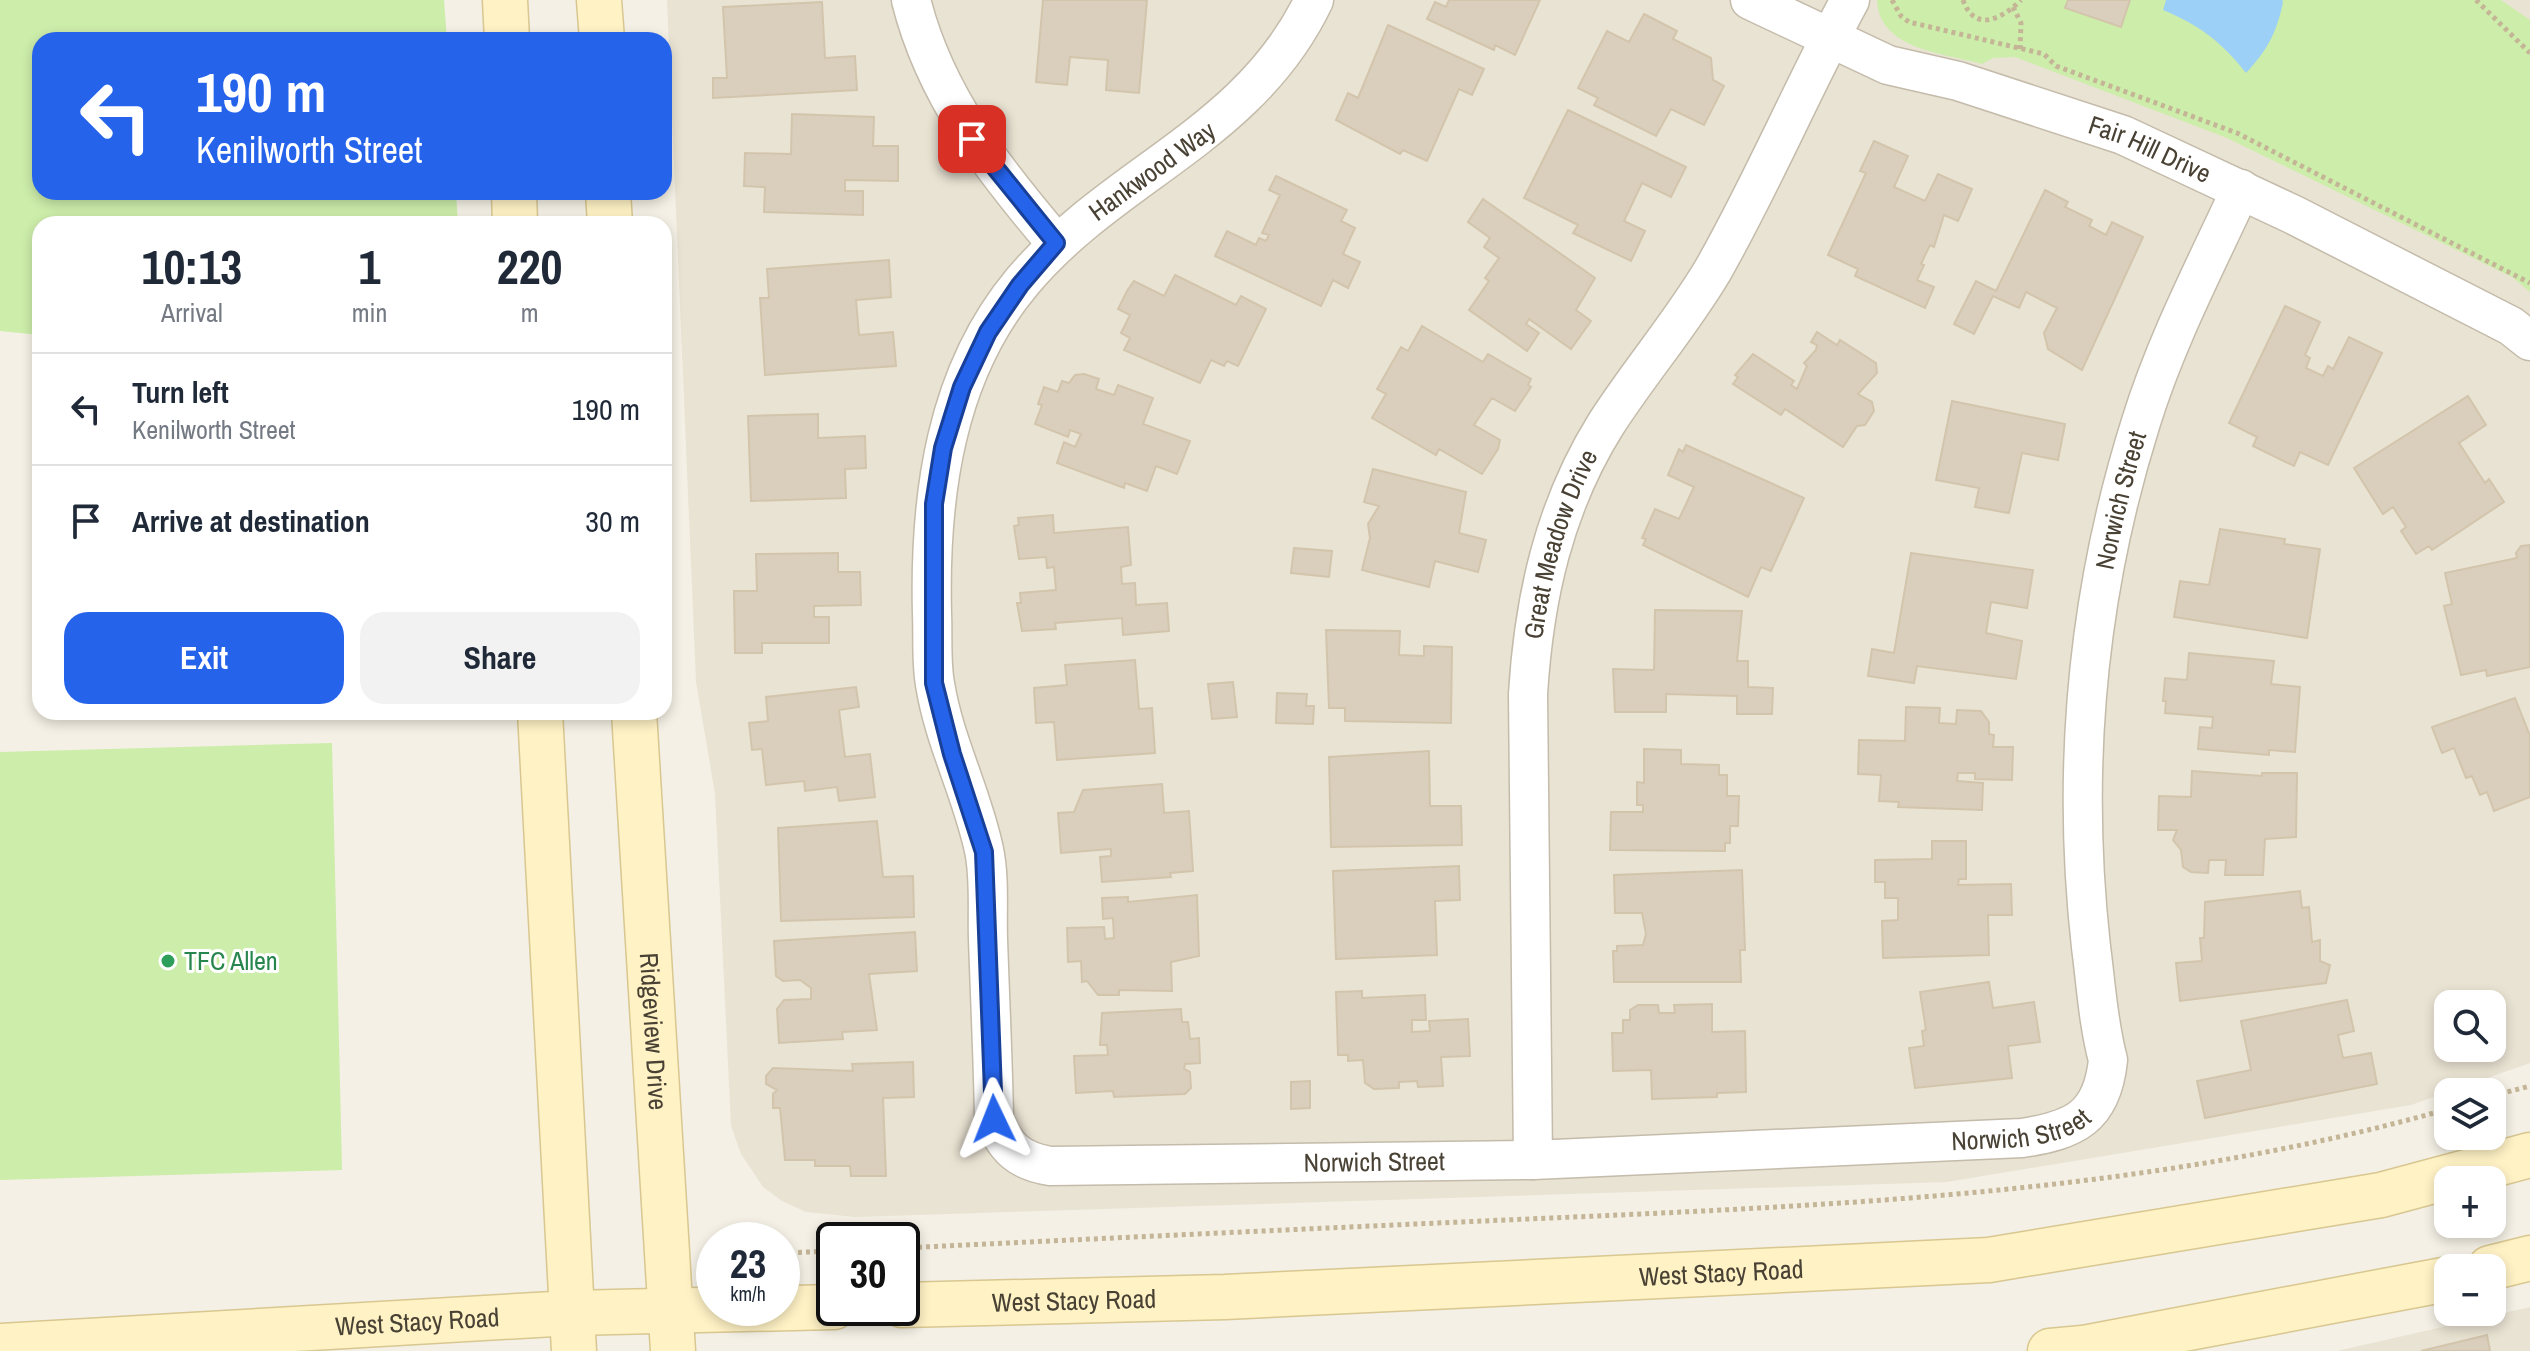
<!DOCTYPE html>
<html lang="en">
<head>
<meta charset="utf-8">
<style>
  body { margin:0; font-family:"Archivo Narrow",sans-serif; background:#f2f2f3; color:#1f2937; height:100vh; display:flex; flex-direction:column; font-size:30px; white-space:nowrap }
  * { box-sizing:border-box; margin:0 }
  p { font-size:26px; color:#747a83 }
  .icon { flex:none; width:44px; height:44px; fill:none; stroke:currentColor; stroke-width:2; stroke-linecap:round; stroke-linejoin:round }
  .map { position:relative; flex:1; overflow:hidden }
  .side { position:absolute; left:32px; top:216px; width:640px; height:504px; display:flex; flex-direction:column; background:#fff; border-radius:24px; box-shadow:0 4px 12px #0003 }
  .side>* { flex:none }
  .hud { position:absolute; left:32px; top:32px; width:640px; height:168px; border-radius:24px; box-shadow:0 4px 12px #0003; background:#2563eb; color:#fff; overflow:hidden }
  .buttons { position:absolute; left:2434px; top:990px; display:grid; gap:16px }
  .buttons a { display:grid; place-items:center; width:72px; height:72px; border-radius:16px; background:#fff; box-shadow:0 4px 12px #0003; font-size:40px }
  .speed { position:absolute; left:696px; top:1222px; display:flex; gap:16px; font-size:40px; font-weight:700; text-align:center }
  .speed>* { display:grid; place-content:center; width:104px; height:104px; border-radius:50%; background:#fff; box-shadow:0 4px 12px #0003; line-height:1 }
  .speed small { font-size:20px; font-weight:400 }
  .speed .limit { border:4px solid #111; border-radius:12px; background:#fff; color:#111 }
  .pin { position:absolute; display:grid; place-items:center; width:68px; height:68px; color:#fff; margin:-34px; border-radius:16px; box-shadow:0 4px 12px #0006 }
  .me { position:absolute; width:88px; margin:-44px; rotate:358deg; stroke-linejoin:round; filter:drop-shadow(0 0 6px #0008) }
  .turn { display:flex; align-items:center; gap:28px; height:168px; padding:0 32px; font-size:36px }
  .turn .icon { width:104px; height:104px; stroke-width:2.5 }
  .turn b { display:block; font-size:56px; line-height:68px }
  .eta { display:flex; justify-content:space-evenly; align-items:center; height:136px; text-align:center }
  .eta b { font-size:48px; font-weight:700; line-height:56px }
  .cta { display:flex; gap:16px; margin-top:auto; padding:16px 32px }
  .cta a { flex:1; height:92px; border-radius:24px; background:#2563eb; color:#fff; font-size:32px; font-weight:700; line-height:92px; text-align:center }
  .cta a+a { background:#f2f2f3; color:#1f2937 }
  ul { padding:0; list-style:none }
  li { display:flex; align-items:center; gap:24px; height:112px; padding:0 32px; border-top:2px solid #e0e1e3 }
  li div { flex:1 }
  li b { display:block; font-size:30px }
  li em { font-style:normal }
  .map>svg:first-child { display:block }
  .residential { fill:#e9e3d3; fill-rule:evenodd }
  .green { fill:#cdedaa }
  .water { fill:#9cd0f7 }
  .building { fill:#dacfbd; stroke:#d3c5ac; stroke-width:2 }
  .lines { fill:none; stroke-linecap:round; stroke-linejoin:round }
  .minor-casing { stroke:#c4bbaa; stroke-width:41 }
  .secondary-casing { stroke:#d8c790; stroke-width:47 }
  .path { stroke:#c4b597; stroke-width:5; stroke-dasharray:4 4; stroke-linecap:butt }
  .minor { stroke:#fff; stroke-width:38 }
  .secondary { stroke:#fff2c5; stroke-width:44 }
  .route-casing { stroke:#184099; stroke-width:20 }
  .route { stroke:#2563eb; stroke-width:14 }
  .leisure-dot { fill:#2e9e5b; stroke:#fff; stroke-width:3 }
  .labels { text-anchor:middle; stroke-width:6; stroke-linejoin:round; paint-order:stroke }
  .street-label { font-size:26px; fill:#484134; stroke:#fff }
  .leisure-label { font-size:26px; fill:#27864d; stroke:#fff; text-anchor:start }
</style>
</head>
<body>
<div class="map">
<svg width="2530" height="1351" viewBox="0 0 2530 1351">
  <rect width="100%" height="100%" fill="#f4f0e5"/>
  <path class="residential" d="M667 0H2530V1063L2411 1105 1947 1182 855 1217 806 1212 782 1201 763 1187 741 1154 731 1126 715 794 696 682ZM2448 1004H2492V1048H2448Z
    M2530 1307V1351H2337Z"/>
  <path class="green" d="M0 0H444L447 40H40V192H456L458 224H40V335L0 331Z
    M1877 0H2501L2530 20V292L2512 277 2227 138 2015 57 1993 58 1982 64C1944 53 1879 50 1877 0Z
    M332 743 342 1170 0 1180V752Z"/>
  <path class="water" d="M2166 0H2282L2283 2C2277 32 2267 51 2246 73 2222 42 2199 25 2163 10Z"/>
  <path class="building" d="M1043 0H1147L1139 93 1106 90 1108 60 1070 57 1067 85 1036 82Z
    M1449 0H1540L1515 55 1495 45 1494 50 1427 19 1435 2 1446 7Z
    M2068 0H2130L2121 27 2065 8Z
    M822 2 825 58 855 56 857 90 713 98V78H727L723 7Z
    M1644 14 1677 31 1673 39 1711 58 1713 80 1724 86 1704 125 1671 109 1656 136 1594 105 1598 98 1578 88 1607 31 1629 42Z
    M1388 25 1484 69 1472 95 1459 89 1427 161 1403 150 1400 154 1336 120 1348 93 1358 98Z
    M1568 110 1686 167 1671 197 1642 183 1624 221 1645 231 1631 261 1573 233 1578 225 1524 198Z
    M792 114 874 117 873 146H898V181L845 180V191H863V215L764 212 765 187 744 186 745 153 791 154Z
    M1874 141 1908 156 1894 187 1925 201 1938 174 1972 189 1958 221 1944 215 1934 247 1930 245 1921 264 1924 265 1917 280 1934 287 1925 308 1855 276 1858 269 1828 255 1866 173 1860 171Z
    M1276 176 1347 210 1341 221 1355 228 1343 254 1360 262 1348 288 1333 280 1321 306 1215 256 1227 231 1256 245 1259 238 1266 241 1269 235 1262 233 1280 195 1269 190Z
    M2045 190 2068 202 2065 207 2092 220 2089 226 2106 235 2112 222 2143 237 2082 370 2048 349 2044 333 2057 308 2026 292 2019 308 1993 296 1974 334 1954 324 1976 281 1996 291Z
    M1483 199 1595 278 1576 310 1591 321 1571 349 1529 319 1526 324 1539 333 1527 351 1469 310 1489 281 1485 278 1499 258 1484 247 1490 238 1468 222Z
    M889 260 891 297 856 300 859 335 893 332 896 366 765 375 760 298H769L767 269Z
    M1175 275 1236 305 1241 296 1266 309 1238 366 1227 361 1224 366 1211 360 1200 383 1124 350 1130 338 1121 333 1130 315 1118 309 1127 291 1134 281 1164 296Z
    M2285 306 2320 322 2305 355 2310 358 2306 368 2323 376 2328 366 2333 369 2349 337 2382 353 2328 465 2300 452 2294 466 2253 446 2257 437 2229 423Z
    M1422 326 1483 362 1488 354 1531 379 1528 385 1531 387 1515 411 1492 398 1474 425 1500 440 1498 449 1482 474 1439 449 1436 455 1372 418 1386 394 1377 389 1401 347 1408 351Z
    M1817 332 1837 345 1840 340 1876 363 1877 373 1858 394 1872 402 1874 411 1865 425 1857 426 1843 447 1785 409 1781 415 1733 384 1738 377 1735 375 1753 354 1794 381 1791 385 1797 389 1807 366 1804 363 1816 350 1817 345 1811 342Z
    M1084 374 1099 379 1096 389 1114 395 1118 385 1153 398 1143 424 1190 441 1177 474 1156 466 1147 491 1125 483 1124 488 1057 463 1064 442 1075 447 1081 434 1070 430 1068 437 1035 424 1042 405 1038 404 1044 387 1058 392 1062 381 1069 383 1075 375Z
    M2468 396 2486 425 2459 443 2485 483 2489 479 2504 502 2432 550 2429 546 2416 554 2401 531 2406 527 2393 507 2383 514 2354 468Z
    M1952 401 2065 424 2058 460 2022 453 2009 513 1975 507 1979 488 1936 480Z
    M818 414V438L865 436 866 468 845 469 846 498 751 501 748 416Z
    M1686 445 1804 498 1771 571 1761 567 1748 597 1643 545 1646 539 1642 538 1655 509 1679 519 1694 487 1668 475 1679 449 1683 452Z
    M1373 469 1466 492 1459 533 1486 540 1478 572 1435 561 1429 587 1362 570 1370 538 1368 524 1379 506 1364 502Z
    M1053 515 1054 533 1128 527 1131 565 1121 567 1122 584 1135 583 1136 605 1167 603 1169 631 1123 635 1122 618 1055 623 1056 629 1022 631 1017 603H1021L1020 593 1056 590 1054 567 1047 568 1046 557 1019 559 1014 526 1019 525 1018 518Z
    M2220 529 2285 539 2284 544 2320 549 2307 638 2174 617 2180 581 2209 585Z
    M2530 545V667L2487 676 2486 670 2461 675 2444 606 2452 604 2445 573 2517 558 2516 553 2521 546Z
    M1294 548 1332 551 1329 577 1291 573Z
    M838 553V572H860L861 605 814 606V617H829V643H762V653H735L734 591H757L756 554Z
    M1911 553 2033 570 2027 608 1991 602 1986 633 2022 641 2016 679 1917 666 1914 683 1868 676 1872 649 1894 653Z
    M1655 610 1742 611 1737 661H1748V687L1773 688 1772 714H1737V696L1666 694V712H1615L1613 669 1654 670Z
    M1326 630 1400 631 1399 655 1424 656V646L1452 647 1451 723 1345 721V708H1329Z
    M2189 653 2274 661 2271 684 2300 687 2295 752 2269 750V755L2198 749 2200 727 2212 728 2213 717 2165 713 2166 701H2163L2165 678 2187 680Z
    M1135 660 1139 709 1152 708 1155 753 1057 760 1054 722 1036 723 1034 688 1067 685 1065 665Z
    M1233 682 1237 717 1212 719 1208 684Z
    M856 687 859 707 839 710 845 757 870 754 875 797 839 801 837 787 805 791 804 781 766 785 762 749 752 750 749 723 768 721 766 697Z
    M1277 693 1307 694 1306 706H1314L1313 724 1276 723Z
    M2515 698 2530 736V797L2494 811 2487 792 2480 795 2472 776 2466 778 2454 748 2442 753 2432 727Z
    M1906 707 1940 708 1939 723 1956 724 1957 710 1981 711 1989 722V734L1994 735 1993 747H2013L2012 780 1975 779V773H1958L1957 781 1983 783 1982 810 1898 807 1899 802 1879 801 1881 775 1858 774 1859 740 1905 741Z
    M1644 749 1681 750V764L1719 765V775H1727V796H1739L1738 826H1730V843H1725V851L1610 850 1611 812H1643V805H1637V782L1644 783Z
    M1429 751 1430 806H1461L1462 845 1331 847 1329 757Z
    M2192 771 2262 776V773H2297L2296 837 2265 839 2263 875H2225L2226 860H2209L2208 873 2191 872 2183 867 2181 850 2173 840 2177 830H2158L2159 796 2191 797Z
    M1162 784 1164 813 1189 811 1193 871 1170 873 1171 877 1102 882 1100 857 1111 856V849L1061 853 1058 813 1074 812 1083 790Z
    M877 821 883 877 913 876 914 917 781 921 778 828Z
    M1932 841H1966V879H1959L1958 885 2011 884 2012 915H1988L1989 955 1883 958 1882 921 1898 920V898H1885V882H1875V860L1932 859Z
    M1459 866 1460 900 1435 901 1437 955 1336 959 1333 871Z
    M1742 870 1745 950H1740L1741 982H1614L1613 951H1617V946L1643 945 1646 934 1642 913H1615L1614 875Z
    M2300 891 2302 908 2309 907 2312 942 2320 940V961L2330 965 2326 983 2180 1001 2176 963 2202 961 2200 938H2204L2205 902Z
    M1197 895 1199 956 1171 962 1172 991 1119 990V995H1098L1087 981 1082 982 1081 961 1068 962 1067 928 1104 927 1105 939 1114 938 1113 918 1103 919 1102 898 1128 897V902Z
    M915 932 917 971 869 974 877 1030 842 1032 843 1039 779 1043 777 1009 784 1000 811 999V988L800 980 783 981 776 976 774 941Z
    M1989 982 1993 1008 2034 1002 2040 1042 2008 1046 2012 1078 1915 1088 1909 1048 1924 1046 1922 1031 1926 1030 1920 992Z
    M1362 991V998L1425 995 1426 1020H1412V1032L1430 1031 1429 1021 1468 1019 1470 1056 1441 1057 1443 1086 1418 1087 1417 1081 1399 1082V1088L1374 1089 1365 1083 1363 1060 1348 1061V1055H1338L1336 992Z
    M2347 1000 2354 1031 2338 1035 2343 1058 2371 1053 2377 1084 2205 1118 2197 1081 2251 1070 2241 1021Z
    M1712 1004V1032L1745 1031 1746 1092 1717 1093V1097L1652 1099 1651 1070 1613 1071 1612 1033H1623V1020H1630V1010L1638 1005H1658L1659 1013H1675L1674 1005Z
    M1181 1009 1182 1022H1188L1190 1039 1199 1038 1200 1063 1185 1064 1184 1069 1190 1072 1191 1088 1185 1094 1114 1097 1113 1091 1076 1093 1074 1056 1108 1055 1107 1045H1100L1102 1013Z
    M913 1062 914 1097 883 1098 886 1176H851L850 1166H815V1160H785L780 1108H773V1094L777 1090 766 1084V1076L773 1068 853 1071 852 1064Z
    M1310 1081V1108L1291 1109V1082Z
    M2487 1335 2490 1351H2421Z"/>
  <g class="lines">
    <defs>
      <g id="minor">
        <path d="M911 0C935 96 993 169 1056 243"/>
        <path id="s1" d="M1314 0C1249 136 1113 173 1022 282 945 374 929 497 932 614 933 637 931 662 935 684 944 741 972 793 984 850 990 878 987 911 988 939 990 999 993 1059 994 1119 1005 1148 1019 1161 1050 1166L1533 1160 2022 1138C2074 1130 2102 1118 2108 1060 2098 1023 2096 984 2091 947 2071 768 2087 593 2141 422 2166 341 2206 265 2241 189"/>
        <path id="s2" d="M1750 0 1888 65 1958 81 2123 135 2294 215 2511 326 2530 341"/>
        <path id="s3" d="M1533 1160 1528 694C1534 598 1554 507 1606 424 1640 371 1681 324 1713 270 1763 182 1802 89 1850 0"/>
      </g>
      <g id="secondary">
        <path d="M505 0 507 40"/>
        <path d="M599 0 602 40"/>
        <path d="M514 192 515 224"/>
        <path d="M608 192 610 224"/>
        <path d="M540 712 574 1351"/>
        <path id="s4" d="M634 712 673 1351"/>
        <path d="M2490 1268 2530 1258"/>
        <path id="s5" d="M902 1305 1225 1297 1989 1260 2381 1195 2530 1155"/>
        <path id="s6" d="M0 1346 571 1313 834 1307"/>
        <path d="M2050 1351 2083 1348 2448 1279"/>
      </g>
    </defs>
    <use href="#minor" class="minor-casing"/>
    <use href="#secondary" class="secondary-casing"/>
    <path class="path" d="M1892 0 1901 16 1909 22 2044 54 2056 66 2237 133 2530 283
      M1963 0C1975 34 2003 18 2021 0
      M2476 0 2530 53
      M2013 7 2021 23 2020 50
      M2492 1096 2530 1086
      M902 1248C1134 1237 1365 1226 1597 1216 1883 1203 2171 1188 2448 1109
      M782 1253 834 1251"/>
    <use href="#minor" class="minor"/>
    <use href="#secondary" class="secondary"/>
  </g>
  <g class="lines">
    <defs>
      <path id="route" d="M972 139 1056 243 1020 285 988 332 962 387 943 448 934 504V683L952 754 984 852 994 1119"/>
    </defs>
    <use href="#route" class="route-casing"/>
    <use href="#route" class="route"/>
  </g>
  <circle class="leisure-dot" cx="168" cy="961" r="8"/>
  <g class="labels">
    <g class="street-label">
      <text dy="9" stroke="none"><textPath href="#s2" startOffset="428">Fair Hill Drive</textPath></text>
      <text transform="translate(1152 171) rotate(-36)" y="9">Hankwood Way</text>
      <text dy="9" stroke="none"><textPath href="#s1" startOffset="3018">Norwich Street</textPath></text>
      <text dy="9" stroke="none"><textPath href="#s3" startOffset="620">Great Meadow Drive</textPath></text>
      <text dy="9" stroke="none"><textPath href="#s4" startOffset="320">Ridgeview Drive</textPath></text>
      <text dy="9" stroke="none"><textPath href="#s1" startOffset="2324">Norwich Street</textPath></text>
      <text dy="9" stroke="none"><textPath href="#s1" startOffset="1676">Norwich Street</textPath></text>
      <text dy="9" stroke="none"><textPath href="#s5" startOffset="820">West Stacy Road</textPath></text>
      <text dy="9" stroke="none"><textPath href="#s5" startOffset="172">West Stacy Road</textPath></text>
      <text dy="9" stroke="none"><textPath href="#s6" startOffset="418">West Stacy Road</textPath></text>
    </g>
    <g class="leisure-label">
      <text x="184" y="970">TFC Allen</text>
    </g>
  </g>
</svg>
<div class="buttons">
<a><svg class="icon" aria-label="search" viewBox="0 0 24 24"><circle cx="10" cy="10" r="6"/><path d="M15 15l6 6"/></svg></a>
<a><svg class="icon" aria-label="layers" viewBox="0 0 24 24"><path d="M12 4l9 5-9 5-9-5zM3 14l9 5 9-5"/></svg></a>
<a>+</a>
<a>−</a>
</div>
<div class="speed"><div>23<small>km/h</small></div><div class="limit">30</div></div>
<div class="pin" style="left:972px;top:139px;background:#d93025"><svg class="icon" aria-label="arrive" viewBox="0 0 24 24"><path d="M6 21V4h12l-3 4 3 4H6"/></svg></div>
<svg class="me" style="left:994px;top:1119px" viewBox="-20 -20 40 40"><path d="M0-17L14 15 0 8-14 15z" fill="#2563eb" stroke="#fff" stroke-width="4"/></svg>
<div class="hud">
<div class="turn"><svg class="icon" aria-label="left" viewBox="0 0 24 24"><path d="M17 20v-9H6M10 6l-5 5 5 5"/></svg><div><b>190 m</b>Kenilworth Street</div></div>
</div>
<section class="side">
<div class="eta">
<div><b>10:13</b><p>Arrival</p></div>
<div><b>1</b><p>min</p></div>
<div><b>220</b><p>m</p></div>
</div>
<ul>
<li><svg class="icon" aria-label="left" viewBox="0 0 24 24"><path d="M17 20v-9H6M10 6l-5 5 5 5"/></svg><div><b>Turn left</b><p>Kenilworth Street</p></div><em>190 m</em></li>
<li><svg class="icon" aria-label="arrive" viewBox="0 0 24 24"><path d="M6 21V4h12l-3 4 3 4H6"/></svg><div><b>Arrive at destination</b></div><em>30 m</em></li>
</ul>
<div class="cta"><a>Exit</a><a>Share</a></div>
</section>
</div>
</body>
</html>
